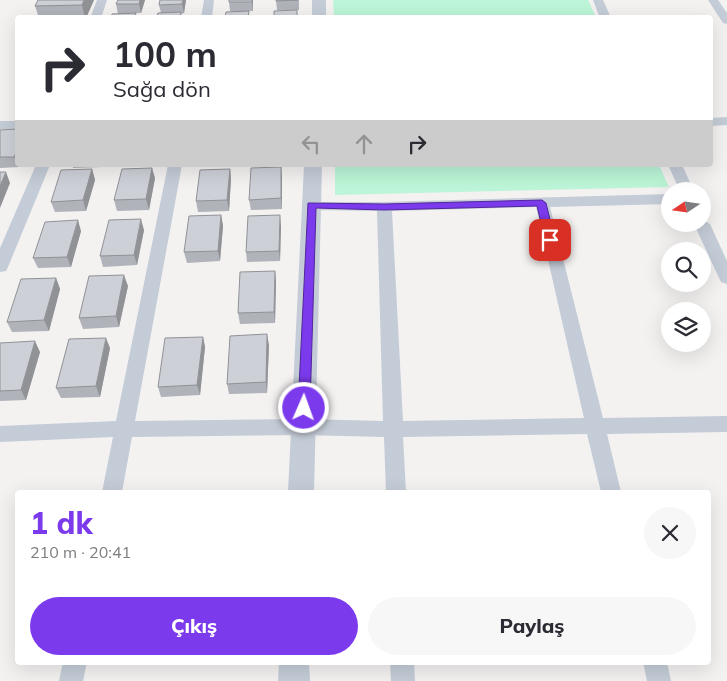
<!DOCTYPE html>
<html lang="tr">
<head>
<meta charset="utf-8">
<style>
  body { margin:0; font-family:Mulish,sans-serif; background:#f7f7f7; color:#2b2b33; height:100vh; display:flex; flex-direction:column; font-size:19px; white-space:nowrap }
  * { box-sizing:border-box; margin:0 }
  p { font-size:16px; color:#7c7c81 }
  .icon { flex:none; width:28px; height:28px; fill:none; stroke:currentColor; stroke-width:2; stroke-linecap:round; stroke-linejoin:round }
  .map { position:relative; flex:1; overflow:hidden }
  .panel { position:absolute; left:15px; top:490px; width:696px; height:175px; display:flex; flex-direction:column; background:#fff; border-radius:5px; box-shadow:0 5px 20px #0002 }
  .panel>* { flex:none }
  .guide { position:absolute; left:15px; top:15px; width:698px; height:152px; border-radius:5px; box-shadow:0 5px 20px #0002; background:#fff; color:#2b2b33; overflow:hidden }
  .needle { width:32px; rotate:257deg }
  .controls { position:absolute; left:661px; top:182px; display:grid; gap:10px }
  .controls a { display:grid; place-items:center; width:50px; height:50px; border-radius:50%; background:#fff; box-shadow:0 5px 20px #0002; font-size:25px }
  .pin { position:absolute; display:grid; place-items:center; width:42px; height:42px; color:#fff; margin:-21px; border-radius:10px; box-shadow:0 2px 8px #0006 }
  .me { position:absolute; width:55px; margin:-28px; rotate:2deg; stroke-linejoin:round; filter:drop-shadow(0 0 4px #0008) }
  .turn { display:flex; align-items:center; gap:18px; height:105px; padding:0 15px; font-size:22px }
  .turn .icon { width:65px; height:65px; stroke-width:2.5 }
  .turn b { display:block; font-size:35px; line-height:42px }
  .lanes { display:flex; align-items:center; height:48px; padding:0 15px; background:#0003; justify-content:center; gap:25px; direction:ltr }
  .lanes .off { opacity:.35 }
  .round { display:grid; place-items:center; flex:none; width:52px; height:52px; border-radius:26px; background:#f7f7f7 }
  .summary { display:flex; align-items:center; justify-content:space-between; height:85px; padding:0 15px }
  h1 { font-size:30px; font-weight:800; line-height:38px; color:#7c3aed }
  .cta { display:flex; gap:10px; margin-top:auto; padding:10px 15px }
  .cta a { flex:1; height:58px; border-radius:30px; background:#7c3aed; color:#fff; font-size:20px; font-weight:800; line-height:58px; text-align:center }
  .cta a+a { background:#f7f7f7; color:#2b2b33 }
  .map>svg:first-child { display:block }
  .green { fill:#bcf5d7 }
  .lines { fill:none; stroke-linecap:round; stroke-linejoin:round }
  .minor { fill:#c4ccd7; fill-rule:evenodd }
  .tertiary { fill:#c4ccd7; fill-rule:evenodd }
  .wall { fill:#b0b3b9 }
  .shaded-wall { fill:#909296 }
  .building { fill:#cdd0d7; stroke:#909296 }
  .route { fill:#7c3aed; stroke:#51269a }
</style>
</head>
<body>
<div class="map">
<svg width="727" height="681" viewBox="0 0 727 681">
  <rect width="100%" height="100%" fill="#f4f1f1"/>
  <path class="green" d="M333 0H588L596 17H334Z
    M335 165H659L669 187 335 195Z"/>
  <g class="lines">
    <path class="minor" d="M97 0H107L101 18H90Z
      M204 0H214L212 18H201Z
      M593 0H603L611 18H600Z
      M708 0H718L727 13V24L723 23Z
      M727 117V125L710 126V118Z
      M0 121H18V129H0Z
      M36 165H50L8 267 6 271 0 272V248Z
      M168 165H182L135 421 303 419 383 421 377 211 312 210 307 208 305 205 307 202H384L670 194V204L550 207 603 418 727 416V432L607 434 621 492H601L587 434 403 437 406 492H386L384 437 303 435 132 437 122 492H102L113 437 0 442V426L116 421ZM536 207 584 418 403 421 392 211Z
      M668 165H682L694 191H680Z
      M702 219 710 224 727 261V284L721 282 719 278 694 224H702Z
      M63 662H87L83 681H59Z
      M390 662H414L415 681H391Z
      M643 662H667L671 681H647Z"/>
    <path class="tertiary" d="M312 0H326V18H312Z
      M304 165H322L314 492H288Z
      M279 662H309L310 681H278Z"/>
  </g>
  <path class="wall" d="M38 0H94L86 18H39L35 6Z
    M118 0H145L141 13H136L137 18 118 14 116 4Z
    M160 0H186L184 13 181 14 182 18 161 13 159 5Z
    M253 0V11H249V18L230 11 229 2Z
    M276 0H299V10H277Z
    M18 129V165H19V167L0 168V130Z
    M72 165H103L102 167 73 168Z
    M131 165H160L131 166Z
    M281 167 282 178V209L251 210 249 200Z
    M92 169 95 180 86 211 55 212 51 202Z
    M230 169 231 179 229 211 198 212 196 201Z
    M155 178 149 210 117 211 114 200Z
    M221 215 223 226 220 261 187 263 184 252Z
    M281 226 280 261 247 262 246 252Z
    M144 230 137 265 103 267 100 256Z
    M81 231 71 267 38 268 33 258Z
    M275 271 276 282 275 323 240 324 238 313Z
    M56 278 60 289 49 331 12 332 7 322Z
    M128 286 119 327 83 329 79 318Z
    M203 337 205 347 200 395 161 397 158 387Z
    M0 343 40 352 26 400 0 401Z
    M269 345 267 393 229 394 227 384Z
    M110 348 100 397 61 398 56 388Z"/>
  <path class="shaded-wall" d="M84 0H94L86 18H85L82 5Z
    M140 0H145L141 13 139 4Z
    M183 0H186L184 13 182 4Z
    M252 0H253V11L252 2Z
    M18 149V164L14 157Z
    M281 167 282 178V209L281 198Z
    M152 168 155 178 149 210 146 199Z
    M92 169 95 180 86 211 83 200Z
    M230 169 231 179 229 211 227 200Z
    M6 172 10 183 0 208V186Z
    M221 215 223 226 220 261 218 251Z
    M280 215 281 226 280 261 279 251Z
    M141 219 144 230 137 265 134 255Z
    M78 220 81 231 71 267 67 257Z
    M275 271 276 282 275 323 274 312Z
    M124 275 128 286 119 327 116 316Z
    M56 278 60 289 49 331 44 320Z
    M267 334 269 345 267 393 266 382Z
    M203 337 205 347 200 395 197 385Z
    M106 338 110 348 100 397 96 386Z
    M35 341 40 352 26 400 21 390Z"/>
  <path class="building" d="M38 0H84L82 5 35 6Z
    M118 0H140L139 4H116Z
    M160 0H183L182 4 159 5Z
    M229 0H252V2H229Z
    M276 0H298L276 1Z
    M297 10V18H274V11Z
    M249 11 248 18H225L226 12Z
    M181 12 180 18H156L158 13Z
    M136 13 134 18H111L112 14Z
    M18 129V149L14 157H0V130Z
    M281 167V198L249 200 251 168Z
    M152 168 146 199 114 200 122 169Z
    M92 169 83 200 51 202 61 170Z
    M230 169 227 200 196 201 200 170Z
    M0 172H6L0 186Z
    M221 215 218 251 184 252 189 216Z
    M280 215 279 251 246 252 248 216Z
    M141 219 134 255 100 256 109 220Z
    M78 220 67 257 33 258 45 222Z
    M275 271 274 312 238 313 240 272Z
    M124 275 116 316 79 318 89 276Z
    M56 278 44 320 7 322 21 279Z
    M267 334 266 382 227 384 230 336Z
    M203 337 197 385 158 387 165 338Z
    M106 338 96 386 56 388 69 339Z
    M35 341 21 390 0 391V343Z"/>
  <path class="route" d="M542 200 546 203 555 240 550 243 545 240 537 206 384 210 316 208 310 408 308 412H300L298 408 308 203 384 204Z"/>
</svg>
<div class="controls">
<a><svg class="needle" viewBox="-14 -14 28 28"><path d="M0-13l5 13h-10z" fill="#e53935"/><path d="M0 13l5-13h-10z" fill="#7c7c81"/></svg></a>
<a><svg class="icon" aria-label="search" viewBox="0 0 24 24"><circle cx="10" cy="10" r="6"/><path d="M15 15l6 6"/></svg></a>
<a><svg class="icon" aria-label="layers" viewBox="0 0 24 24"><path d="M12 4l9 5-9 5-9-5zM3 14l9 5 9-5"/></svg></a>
</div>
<div class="pin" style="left:550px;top:240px;background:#d93025"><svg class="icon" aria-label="arrive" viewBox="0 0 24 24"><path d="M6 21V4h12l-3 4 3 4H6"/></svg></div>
<svg class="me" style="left:304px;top:408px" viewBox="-20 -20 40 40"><circle r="17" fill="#7c3aed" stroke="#fff" stroke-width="3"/><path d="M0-11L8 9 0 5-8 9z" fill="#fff"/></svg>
<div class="guide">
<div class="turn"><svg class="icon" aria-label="right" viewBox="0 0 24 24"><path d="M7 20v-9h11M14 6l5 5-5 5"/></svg><div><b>100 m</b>Sağa dön</div></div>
<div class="lanes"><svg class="icon off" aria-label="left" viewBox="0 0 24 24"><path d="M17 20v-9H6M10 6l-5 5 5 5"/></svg><svg class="icon off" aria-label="ahead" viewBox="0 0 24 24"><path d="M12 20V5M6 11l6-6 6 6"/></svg><svg class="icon" aria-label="right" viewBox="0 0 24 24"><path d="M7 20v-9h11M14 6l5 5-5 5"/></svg></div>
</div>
<section class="panel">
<div class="summary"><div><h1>1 dk</h1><p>210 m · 20:41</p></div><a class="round"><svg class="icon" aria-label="close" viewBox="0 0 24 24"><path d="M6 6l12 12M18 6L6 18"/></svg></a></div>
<div class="cta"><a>Çıkış</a><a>Paylaş</a></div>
</section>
</div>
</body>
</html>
